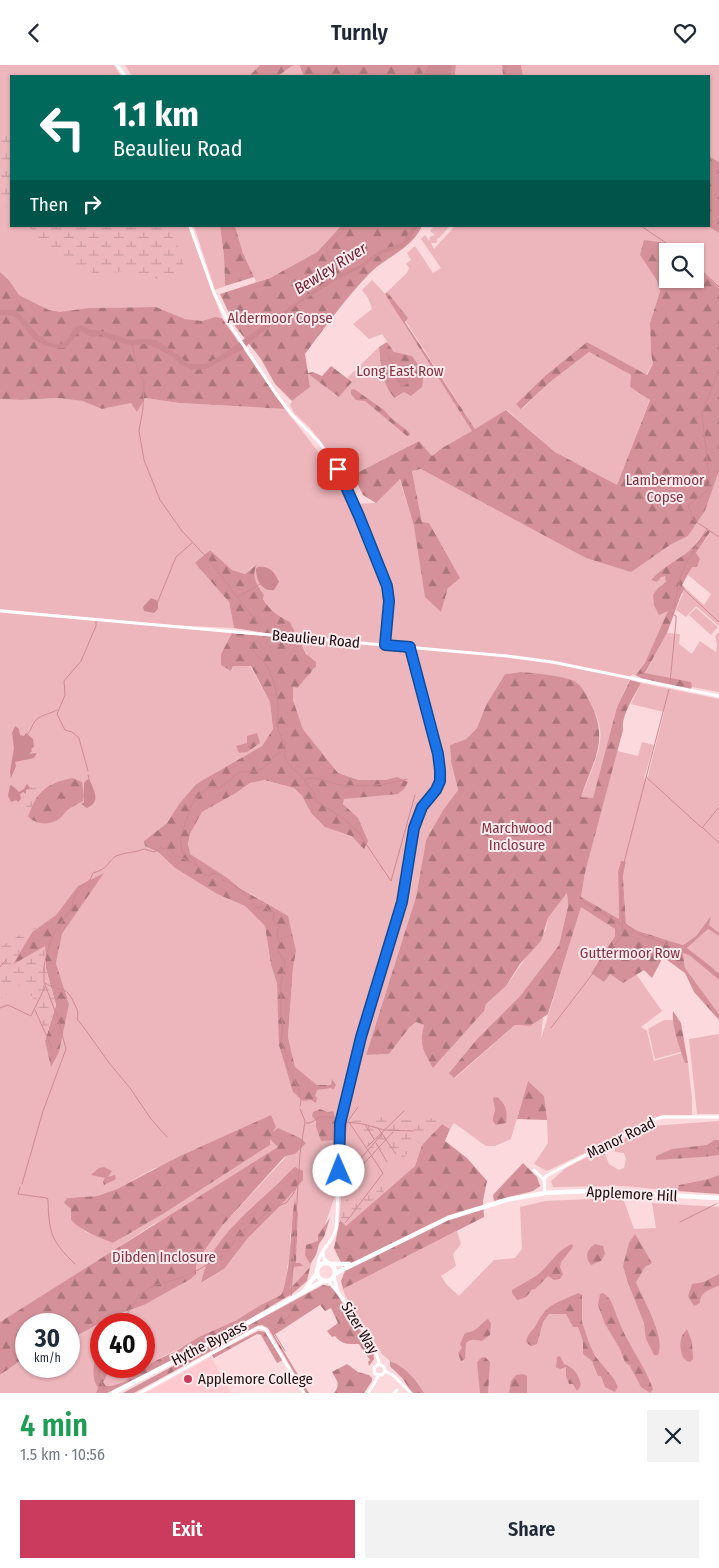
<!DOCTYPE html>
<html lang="en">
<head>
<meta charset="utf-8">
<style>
  body { margin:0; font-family:"Fira Sans Condensed",sans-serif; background:#f2f2f3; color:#1f2937; height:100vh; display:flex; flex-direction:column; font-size:19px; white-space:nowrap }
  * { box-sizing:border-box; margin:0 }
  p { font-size:16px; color:#747a83 }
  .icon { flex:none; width:28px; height:28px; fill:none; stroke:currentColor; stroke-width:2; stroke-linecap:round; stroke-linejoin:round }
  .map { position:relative; height:1328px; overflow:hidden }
  .side { display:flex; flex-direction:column; background:#fff; flex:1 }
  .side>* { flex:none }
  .guide { position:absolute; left:10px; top:10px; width:700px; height:152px; border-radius:0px; box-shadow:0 1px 4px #0004; background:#00695c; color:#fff; overflow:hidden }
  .fabs { position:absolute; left:659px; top:178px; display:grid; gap:10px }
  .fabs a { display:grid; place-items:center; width:45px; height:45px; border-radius:0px; background:#fff; box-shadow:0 1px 4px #0004; font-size:25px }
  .speed { position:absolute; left:15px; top:1248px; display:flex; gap:10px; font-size:25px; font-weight:700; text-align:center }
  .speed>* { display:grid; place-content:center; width:65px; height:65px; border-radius:50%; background:#fff; box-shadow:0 1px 4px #0004; line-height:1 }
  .speed small { font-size:12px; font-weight:400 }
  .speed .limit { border:8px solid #d22; background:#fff; color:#111 }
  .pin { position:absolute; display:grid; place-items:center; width:42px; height:42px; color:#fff; margin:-21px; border-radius:10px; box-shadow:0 2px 8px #0006 }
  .me { position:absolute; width:55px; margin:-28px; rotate:359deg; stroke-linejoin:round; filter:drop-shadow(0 0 4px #0008) }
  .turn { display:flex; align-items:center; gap:18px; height:105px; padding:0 20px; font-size:22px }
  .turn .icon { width:65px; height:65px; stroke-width:2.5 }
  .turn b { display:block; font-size:35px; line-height:42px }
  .then { display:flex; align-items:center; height:48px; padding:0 20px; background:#0003; gap:10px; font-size:19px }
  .round { display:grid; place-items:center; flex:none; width:52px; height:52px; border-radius:0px; background:#f2f2f3 }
  .overview { display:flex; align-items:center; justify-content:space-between; height:85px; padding:0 20px }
  h1 { font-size:30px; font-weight:600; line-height:38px; color:#1e9e55 }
  .action { display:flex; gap:10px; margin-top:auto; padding:10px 20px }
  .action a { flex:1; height:58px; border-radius:0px; background:#cb3b5d; color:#fff; font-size:20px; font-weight:600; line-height:58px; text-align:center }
  .action a+a { background:#f2f2f3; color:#1f2937 }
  header { display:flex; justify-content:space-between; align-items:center; height:65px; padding:0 20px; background:#fff; font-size:22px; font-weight:600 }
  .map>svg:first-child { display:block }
  .built { fill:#fecad0 }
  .green { fill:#edb6bc; fill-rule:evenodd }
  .forest { fill:url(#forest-firs) }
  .wetland { fill:url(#wetland-marsh) }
  .water { fill:#cd8992 }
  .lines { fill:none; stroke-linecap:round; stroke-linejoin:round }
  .stream { stroke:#cd8992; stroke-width:1 }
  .minor { stroke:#fff; stroke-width:3 }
  .major { stroke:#fff; stroke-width:4.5 }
  .route-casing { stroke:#114b97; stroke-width:12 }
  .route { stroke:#1a73e8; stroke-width:9 }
  .poi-dot { fill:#cb3b5d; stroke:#fdebed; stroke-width:2 }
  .labels { text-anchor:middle; stroke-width:4; stroke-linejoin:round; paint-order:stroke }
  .park-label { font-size:15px; fill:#863343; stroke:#fdebed }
  .street-label { font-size:15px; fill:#1c0e10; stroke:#fdebed }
  .poi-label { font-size:15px; fill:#1c0e10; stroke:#fdebed; text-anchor:start }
  .water-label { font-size:16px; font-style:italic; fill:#712032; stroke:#fdebed }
</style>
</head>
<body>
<header><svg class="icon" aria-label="back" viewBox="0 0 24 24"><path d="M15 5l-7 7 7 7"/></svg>Turnly<svg class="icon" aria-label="heart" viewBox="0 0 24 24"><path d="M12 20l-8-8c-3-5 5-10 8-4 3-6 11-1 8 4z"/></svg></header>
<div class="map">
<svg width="719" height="1328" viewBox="0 0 719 1328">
  <defs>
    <pattern id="forest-firs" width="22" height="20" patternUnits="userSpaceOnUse" patternTransform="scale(1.25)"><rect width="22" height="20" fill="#d59199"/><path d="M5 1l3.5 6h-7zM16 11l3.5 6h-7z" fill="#ac757b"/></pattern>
    <pattern id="wetland-marsh" width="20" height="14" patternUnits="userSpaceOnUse" patternTransform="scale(1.25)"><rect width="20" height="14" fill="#edb6bc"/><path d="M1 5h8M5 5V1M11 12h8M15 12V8" fill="none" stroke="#cb9ba1"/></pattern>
  </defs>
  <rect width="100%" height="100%" fill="#fcd9dd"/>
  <path class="built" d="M211 1292 231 1328H145L155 1323Z"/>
  <path class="green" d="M0 0H114L121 11H11V161H188L222 253 215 252 202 256 185 254 156 242 88 243 60 248 49 245 19 230 9 215 0 207Z
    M125 0H260L249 11H132Z
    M297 0H299L304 11H278L292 1Z
    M456 0H502L503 11H455Z
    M521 0H719V97L709 91V11H523Z
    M194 161H220L224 192 225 221 215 225Z
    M235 161H341L317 187 270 213 256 217 243 188Z
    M434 161H450L439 173H438L436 178H431L434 184 455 161H707L719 168V223L695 199V186H678L670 180 656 214 660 226 650 258 651 289 653 299 646 310 587 277 546 310 517 339 522 344 549 318 589 287 631 310 630 322 650 334 617 421 555 387 507 345 475 364 387 227 407 208 409 203 406 199 411 195 407 188 415 181 433 208 441 203 421 174 425 170 429 176 430 172 435 170 430 166Z
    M372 215C384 227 398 242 403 258L473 366 442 383 432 391 419 376 353 410 345 408 310 363 294 348 290 340 292 336 310 322 308 309 339 332 352 317 347 313 379 282C381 299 382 322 396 333L404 327 394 287 382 269 369 274 353 259 372 244 368 233 362 225Z
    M58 333 82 336 102 344 131 338 145 333 179 338 285 344 327 398 348 439 376 438 399 413 441 546 448 523 422 457 412 406 421 404 670 480 688 471 705 446 719 406V561L696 541 686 552 676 545 685 523 704 540 711 529 688 510 696 488 710 468 691 486 676 532 639 612 632 609 617 642 593 734 581 732C588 712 603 685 600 664 598 647 586 631 577 618L557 612 521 607 505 609 486 640 477 663 466 674 450 680 451 697 458 725 443 745 426 775 416 832 366 990 389 989 409 963 416 957 425 960 422 969 434 1002 484 946 486 939 506 921 546 864 548 853 567 828 568 841 559 880 520 931 477 974 449 1008 455 1013 515 960 530 961 543 951 541 974 581 841 615 864V871L591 908H610L623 918 636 909 662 946 641 962 647 966 654 996 682 988 685 998H688L692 1034V1050H661L637 1063 547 1106 534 1099 548 1078 547 1055 528 1016 511 1074 495 1081H486L454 1058 450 1064 442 1059 422 1080 415 1101 346 1161 339 1155 344 1101 342 1071 353 1016 350 1015 344 1035 341 1038 338 1048 340 1054 335 1090 336 1128 310 1202 289 1225 294 1202 302 1201 296 1198 298 1149 295 1136 290 1172 291 1192 287 1201 288 1208 281 1230C265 1238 251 1248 235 1256 208 1271 179 1282 153 1297 138 1306 125 1323 106 1321L103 1317 108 1303 107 1301H144V1259H101V1292L95 1295 98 1323 96 1328H0V1310L25 1293 26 1301H69V1275L113 1251 144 1240 191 1214 196 1209V1201L204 1186 222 1161 286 1092 152 1160 91 1201 0 1257V547L232 568 221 589 232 606 233 601H250L270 637 273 664 262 681 196 719 179 739 167 758 145 775 175 803 217 829 245 841 265 861 271 900 277 919 279 955 295 1002 288 972 293 903 296 886 260 834 238 822 229 814 189 789 188 779 190 769 202 747 236 728 250 718 264 715 294 723 302 731 311 748 325 761 350 771 364 783 343 738 344 734 381 729 386 715H359L338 708 303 664 293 635V621L298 623C303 615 309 611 314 603L299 574 293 569C295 556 283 556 276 550 270 546 267 539 263 534L264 530C258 520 251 512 256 500L252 502 245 509 232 505 210 485 196 498 229 537 234 563 168 560 0 544V334L21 335ZM103 809 62 869 56 898 69 939 51 1001 45 976V881L13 901 32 867 56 850 78 821ZM320 1044 328 1047 334 1075H321L316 1062ZM276 1062 270 1073V1080L163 1149 113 1178 86 1167 71 1155V1144L67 1133 97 1131 117 1124 153 1104ZM289 1107 284 1137 248 1173 224 1204 202 1218C210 1172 258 1139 289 1107Z
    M696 543 718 562 711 570 689 550Z
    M719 567V627L692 622 690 617 645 609 667 568 680 569 679 579 692 589 700 576 716 587 717 580 715 571Z
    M641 618 719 634V868L708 860 710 853 696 871 683 880 638 866 626 859 623 811 626 798 621 796 618 806 619 855 581 832 585 808 617 686 638 691 642 677 654 680 644 713 647 715 664 647 631 639Z
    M708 864 719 871V909L712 902 687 883Z
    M683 888 690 891 719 915V949L685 903Z
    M664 955H673L681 987 655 994 648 964Z
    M719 969V1049H697L689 974Z
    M719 1056V1110L708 1114 679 1120 677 1126 622 1121 553 1122 551 1116 566 1103 603 1084 609 1099 619 1105 624 1103 626 1094 624 1088 615 1087V1078L651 1061Z
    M613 1133H623L634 1164 656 1163 652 1138 719 1142V1328H420L395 1298 390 1296 382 1289 345 1230 343 1224 457 1166 461 1179 453 1189 456 1201 441 1211 447 1220 459 1231 494 1195 515 1193 522 1184 520 1142 545 1136Z"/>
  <path class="forest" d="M260 0H297L292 1 278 11H249Z
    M299 0H456L455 11H304Z
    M502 0H521L523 11H503Z
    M709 91 719 97V168L707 161H709Z
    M220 161H235L243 188 254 212 225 221 224 192Z
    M341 161H422C411 185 385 192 368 210 345 234 325 262 305 289L308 308 313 307 322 311 331 301 352 317 339 332 308 309 310 322 292 336 275 319 261 294 235 261 220 229 270 213 317 187Z
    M644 175 666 178 678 186H668V214H695V199L719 223V406L705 446 688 471 670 480 631 507 586 493 421 404 412 406 422 457 429 458 460 513 448 523 441 547 425 532 414 461 400 414 376 438 363 430 353 410 419 376 432 391 442 383 472 366 385 229 387 227 408 253 405 257 475 364 506 345 555 387 617 420 650 335 630 322 631 310 589 287 549 318 521 344 516 339 546 310 587 277 647 310 653 299 651 289 650 258 660 226 656 214 640 190Z
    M0 207 9 215 19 230 49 245 60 247 88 243 156 242 185 254 202 256 215 252 222 253 285 344 179 338 145 333 137 347 131 338 102 344 82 336 58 333 21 335 0 334Z
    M387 277 394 287 412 291 424 308 422 322 411 331 404 327 395 333C382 321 381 300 379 282Z
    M354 324 384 345 392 354 409 367 410 370 407 371 365 336 356 335 351 329V325Z
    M708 465 710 467 696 488 700 494 697 502H692L682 520 685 523 681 530 667 568 645 608 691 617 692 622 690 625 641 613 636 610 645 598 668 546 659 550 654 540 653 530 658 523 666 517 665 511 661 512 657 517 652 515C657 506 679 494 689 486 696 480 701 472 708 465Z
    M210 485 232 505 245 509 257 499C251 512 257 519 264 530L263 534C270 546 278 551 290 557L294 565 293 569H271L234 563 229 537 195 498Z
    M232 568 299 574 306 589 316 597V602L314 603C309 611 303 615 298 623L293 622V635L303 664 338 708 359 715H386L397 712 408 717 404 724 398 729 344 734 343 739 358 753 368 776 364 784 351 771 325 762 311 748 302 731 294 723 264 715 250 718 236 728 202 747 190 769 188 779 190 789 229 814 238 822 288 851 296 886 293 903 288 972 295 1002 317 1020H331L332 1014 336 1020 333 1025 331 1023 317 1025 315 1031 317 1033 316 1038 311 1035 303 1036 293 1027 279 980 277 919 271 900 265 861 245 841 217 829 175 803 158 787 145 781 144 776 167 758 179 739 196 719 262 681 273 664 270 637 251 601H233L231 606 221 600V589Z
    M521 607C533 608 569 611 577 618 583 622 587 632 590 637 610 676 593 695 581 732L593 733 617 642 630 615 641 618C634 632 621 650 623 665L585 808 581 832 619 854 618 806 621 796 626 797 623 811 626 859 638 866 683 880 696 871 711 851 709 860 719 868V871L708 864 687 883 712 902 719 909V915L690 891 683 888 685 903 719 949V955L694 927 685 908 663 892 652 913 644 905 623 918 610 909 604 917 591 908 615 871V864L581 842 548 949 530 961 515 960 454 1013 449 1008 477 974 520 931 559 880 568 841 567 828 548 853 541 876 520 899 506 921 486 939 484 946 433 1003C423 986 419 979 424 960L416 957 409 963 389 989 366 990 416 832 426 775 443 745 458 725 451 697 450 680 466 674 477 663 486 640 505 609Z
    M257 668 260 678 247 687 239 688 236 681 247 678V671Z
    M72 713 82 717 84 731 83 736C78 739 73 741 69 744 65 746 64 750 60 753 51 761 35 760 28 751 37 726 46 719 72 713Z
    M104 808 62 869 56 898 69 939 59 987 51 1002 45 976 56 940 46 904 45 882 12 901 32 867 56 850 78 821Z
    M673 946 681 958 688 998H685C680 984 671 960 673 946Z
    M528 1016 544 1031 547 1055 517 1054Z
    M496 1032C506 1037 508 1048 506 1058L496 1060C490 1054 494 1053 495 1045 495 1041 493 1037 493 1033Z
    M320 1044 328 1047 333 1046 336 1055 334 1075 321 1076 316 1062V1056L312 1051 313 1047Z
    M271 1050 276 1062 273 1067 278 1063 300 1073 306 1078 295 1089 285 1091 222 1161 204 1186 196 1201V1209L191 1214 144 1240 113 1251 69 1275V1259H26V1292L0 1310V1257L278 1082 270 1074V1080L163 1149 113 1178C98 1172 83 1167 71 1155V1144L64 1138 67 1133 97 1131 117 1124 178 1092Z
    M442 1059 450 1064 445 1076 467 1093 487 1116 483 1136 484 1152 343 1224 341 1216 345 1206 334 1183 340 1155 346 1161 415 1101 422 1080Z
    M714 1075H719V1090L703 1092 656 1095V1091L672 1084 707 1080Z
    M523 1098 537 1112 540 1121 533 1126 494 1136 493 1130Z
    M104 1102 112 1106 108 1112 115 1110 116 1114 104 1120 103 1117 105 1113 91 1110 99 1103Z
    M295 1102 303 1106V1115L284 1137 248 1173 224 1204 201 1218C209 1177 246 1148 275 1121 282 1115 287 1108 295 1102Z
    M719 1110V1129L677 1126 679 1120 708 1114Z
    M295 1134 298 1149 296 1198H300L303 1201 294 1202 290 1224 310 1202 307 1216 292 1229 224 1269 107 1328H96L98 1323C92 1314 93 1305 95 1294L101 1292V1301H107C109 1306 106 1313 103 1317L106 1321H112L124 1317 153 1297 176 1286 199 1272 235 1256 259 1241 281 1230C293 1200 289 1166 295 1134Z
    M330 1153 324 1172 319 1179 316 1190 310 1199 305 1190 306 1180 318 1176V1170Z
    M635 1169 652 1198 645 1202 636 1217C643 1235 666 1272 658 1290H654L646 1274 644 1258 628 1218 623 1201 629 1178Z
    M572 1179 573 1182 561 1197 560 1202 563 1209 560 1214 554 1215 548 1211 535 1224 531 1225C529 1231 523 1234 517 1235L512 1228V1225C520 1220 528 1216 536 1211 549 1201 557 1185 572 1179Z
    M595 1179 603 1181 605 1189 601 1196 591 1200C584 1192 587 1184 595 1179Z
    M719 1209V1220C711 1225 700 1226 700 1238L694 1241 688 1231 692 1219 704 1217Z
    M323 1220 330 1221 336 1228 373 1285 374 1294 369 1301 368 1297 370 1295 359 1279C348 1279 342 1280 335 1271L332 1272 327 1266 338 1258 331 1243 325 1246 320 1240 274 1270 309 1328H306L268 1263 262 1260 255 1262 134 1328H123Z
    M578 1228 582 1230V1257L589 1278 595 1291 614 1314 618 1322 615 1327 605 1322 601 1311H598L592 1296 583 1289V1276L578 1262H573L566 1249H549L543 1257 537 1279 531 1281 528 1279 526 1276C529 1266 532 1267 536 1260 548 1237 556 1239 578 1228Z
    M603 1228C614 1235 613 1244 618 1254 627 1279 644 1299 653 1324L650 1328 641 1322 630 1301 625 1297 620 1284 605 1259 598 1240 600 1229Z
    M488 1254 491 1258 490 1270 482 1276C476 1275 471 1273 466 1278L465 1294 461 1296 458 1288 462 1283 460 1279 465 1268C479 1266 478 1260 488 1254Z
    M687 1264 692 1277 693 1294 690 1297C680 1296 679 1279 682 1271 683 1268 686 1266 687 1264Z
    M258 1266 267 1267 283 1295 277 1298 261 1270 257 1269 214 1293 212 1290Z
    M560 1291 564 1299C575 1303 578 1309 581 1320L577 1326 573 1319H569L566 1311V1302L560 1304 556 1302 557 1292Z
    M485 1292 490 1297 488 1328H480L477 1297 481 1293Z
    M390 1296C406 1302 416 1315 424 1328H412L403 1314 390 1301Z
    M347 1299 358 1307 369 1310 372 1313V1316L364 1328H334C341 1319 337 1316 332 1307Z
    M523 1309 527 1311V1328H509L511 1316 516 1310Z"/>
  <path class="wetland" d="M0 67 11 70V145L5 141 0 132Z
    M28 161H167L183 191V203L173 212 157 214 130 206 95 209 55 190Z
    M35 721 43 724 36 732 28 751 21 734 26 729V725Z
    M41 861 32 867 12 900 45 881 46 904 56 940 45 976C41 955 38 935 23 920 12 921 8 928 0 935V882L26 866Z
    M382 1052 405 1055 416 1053 425 1055 429 1053 439 1055V1058L421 1077 416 1079 411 1084 399 1098 397 1097 388 1081 382 1075 372 1084 366 1078 352 1056Z
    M383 1121 385 1124 384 1126 346 1159 341 1154C342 1133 345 1131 366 1133L376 1122Z"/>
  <path class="water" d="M429 0H452L449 11H423Z
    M413 161H418L410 175 403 182 381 189 359 204 336 215 301 237 251 276 245 283 206 304 194 305 181 300 173 292 157 283 145 279 131 280 113 276 101 270 91 272 81 266C74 270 72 279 65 283 49 284 36 279 26 265 22 259 19 253 12 251 8 249 4 250 0 250V245H14L17 247C28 256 47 289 66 276 70 273 71 266 75 262L81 260 91 265H99L131 275 144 274 156 275 180 291 188 299H205L220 291 337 209 360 200 381 185 402 178Z
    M406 303 410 306 408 318 402 322 392 310 397 305Z
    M258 502C269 500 275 507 279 517L274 525C262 527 256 515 256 504Z
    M151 533 158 536V544L154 548 144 546 143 542Z
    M15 661 19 664 20 670 24 671 26 668 33 674 34 682 31 684 32 686 29 689 37 688 34 693 15 697 16 701 11 713 10 707 14 683 12 668Z
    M89 713C92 723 103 736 87 743L81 739 84 737V718Z
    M10 720 14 722 19 727 24 724 27 719 30 723 26 725V729L23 727 20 729 21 734 18 737 16 735 11 737 8 731Z"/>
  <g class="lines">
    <path class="stream" d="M505 0 506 11
      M416 11 418 0
      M709 159 719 164
      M641 161 678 186
      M695 199 719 222
      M340 207C338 199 329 195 326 186 328 174 340 172 345 161
      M132 279 138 308 144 316 143 343 139 366 144 395 160 435 182 466 209 495 257 558
      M389 292 396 306
      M719 304 702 348 710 421 707 426 689 439 688 443 691 446 692 454 719 472
      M679 520 719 557
      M238 532 260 519
      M158 536 176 492 192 478
      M674 543 680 513 686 498 707 464
      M251 577C251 591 262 591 267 601 274 613 277 628 278 641 279 648 277 654 277 660 278 668 286 678 282 686 280 689 275 689 273 693 260 708 259 706 240 707L220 723 209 722 195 734 192 739 180 773 182 787 193 794 204 810 209 811 213 808 222 811 223 815C228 817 242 825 245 829 250 833 252 838 257 843L264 841 268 845 274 847 273 856 279 861 277 870 280 878 277 883 285 898 281 918V949L283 962 281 977 285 985 287 1001 299 1025 301 1036 300 1041
      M670 618 676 556V551L672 549 673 547
      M27 670C31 666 32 660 35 656 42 649 50 649 57 645
      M283 676 286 678C281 700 293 700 304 715
      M88 706 79 673 72 667 65 665 57 649 65 630 64 616 81 596 96 561V556
      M88 710 89 713
      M646 712 702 763 719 742
      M407 714C385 720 364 722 342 720 329 719 316 709 304 715L314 728 316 736 344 754 358 767 391 816 415 730
      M703 763 719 778
      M580 834 622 860
      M624 857 636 868 690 888 713 906 719 912
      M622 870 623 851 621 846V809L669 624
      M0 902 6 895
      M45 918C60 928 66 919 74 938 77 944 79 946 77 954L82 960 110 999 130 1023 151 1054 167 1072
      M0 943 8 940 31 951 45 922
      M35 945 52 983
      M551 963 620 873
      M348 1056 358 1042
      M306 1058C313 1059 314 1054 320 1052 325 1050 332 1053 337 1054
      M366 1061 374 1074
      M378 1063 396 1089
      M376 1078 387 1097
      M344 1080 347 1057 363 1059 384 1065 413 1066
      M367 1082 404 1046
      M345 1100H355L382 1069
      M344 1108 357 1106 393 1067
      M22 1119 43 1046 66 984 58 954 44 917V901L48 884 53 870 72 842 74 831 79 823 90 815 93 808C110 803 106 798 116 791 124 787 135 788 144 784L154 787 161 783 171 785 175 791 185 794 196 800
      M20 1122 18 1129 47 1133 48 1135C49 1168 51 1176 75 1199
      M346 1157 383 1108 349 1057
      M680 1157 716 1139
      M291 1231 300 1089 305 1056 300 1044
      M290 1245 291 1238
      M125 1252 141 1228 156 1220 180 1213 198 1205 222 1191 230 1183 239 1169 262 1152 267 1145 286 1138 293 1129 299 1117
      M121 1259 123 1256
      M285 1286 274 1268 284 1255 289 1252 290 1249
      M101 1295 99 1311 104 1325"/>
    <path class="minor" d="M117 0 125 11
      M190 161 214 228 228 257 276 329 292 350 320 378 341 411 359 451 387 521 389 536 385 580
      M0 546 507 591 552 597 719 631
      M534 1105 544 1115
      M545 1128 544 1115 546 1111 652 1055 663 1052H719
      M323 1187 324 1194 329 1198
      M318 1203C316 1187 333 1179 336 1163 340 1129 335 1094 340 1061 342 1047 346 1033 350 1020 364 958 385 898 402 837 409 808 407 775 419 747 426 733 440 725 441 708 441 697 437 685 434 674 427 643 419 613 410 582
      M334 1212 338 1227
      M328 1216C341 1229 378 1282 379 1299
      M379 1299 374 1303 375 1309 382 1310 385 1306
      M379 1299 384 1302 385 1306
      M385 1306 394 1311 411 1328
      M140 1328 259 1262 265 1264 304 1328
      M368 1328 374 1319 378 1311
      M394 1328 397 1325"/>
    <path class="major" d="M317 1207a9 9 0 1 1 18 0a9 9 0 1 1-18 0Z
      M331 1199H349
      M336 1208 448 1153 510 1134 545 1128 587 1126 719 1133
      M304 1226 317 1208
      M113 1328 246 1259 323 1216"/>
  </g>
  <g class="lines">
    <defs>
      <path id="route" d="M338 404 359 451 387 521 389 536 385 580 410 582V583L438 689 440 705V716L436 725 422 742 414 763 402 837 361 972 340 1059 339 1106"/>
    </defs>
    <use href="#route" class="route-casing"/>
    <use href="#route" class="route"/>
  </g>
  <circle class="poi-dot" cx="188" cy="1314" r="5"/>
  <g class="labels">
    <g class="park-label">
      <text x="280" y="258">Aldermoor Copse</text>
      <text x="400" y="311">Long East Row</text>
      <text x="665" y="420">Lambermoor<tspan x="665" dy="17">Copse</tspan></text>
      <text x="517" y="768">Marchwood<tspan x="517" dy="17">Inclosure</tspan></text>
      <text x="630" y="893">Guttermoor Row</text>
      <text x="164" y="1197">Dibden Inclosure</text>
    </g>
    <g class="street-label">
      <text transform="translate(316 574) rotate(5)" y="5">Beaulieu Road</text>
      <text transform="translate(621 1073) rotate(-26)" y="5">Manor Road</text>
      <text transform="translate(632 1129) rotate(3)" y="5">Applemore Hill</text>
      <text transform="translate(360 1263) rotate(59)" y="5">Sizer Way</text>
      <text transform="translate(209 1278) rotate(-27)" y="5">Hythe Bypass</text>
    </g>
    <g class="poi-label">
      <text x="198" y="1319">Applemore College</text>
    </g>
    <g class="water-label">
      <text transform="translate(330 203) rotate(-32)" y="6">Bewley River</text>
    </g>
  </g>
</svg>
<div class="fabs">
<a><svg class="icon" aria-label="search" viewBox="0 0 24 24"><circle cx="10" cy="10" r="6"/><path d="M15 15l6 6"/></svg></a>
</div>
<div class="speed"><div>30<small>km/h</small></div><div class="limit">40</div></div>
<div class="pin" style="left:338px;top:404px;background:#d93025"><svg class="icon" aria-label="arrive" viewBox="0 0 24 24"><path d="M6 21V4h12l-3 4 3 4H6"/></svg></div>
<svg class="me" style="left:339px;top:1106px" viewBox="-20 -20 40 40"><circle r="19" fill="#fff"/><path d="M0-13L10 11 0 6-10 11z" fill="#1a73e8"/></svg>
<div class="guide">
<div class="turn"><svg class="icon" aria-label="left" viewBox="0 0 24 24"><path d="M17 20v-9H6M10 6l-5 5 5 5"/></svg><div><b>1.1 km</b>Beaulieu Road</div></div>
<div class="then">Then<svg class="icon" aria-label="right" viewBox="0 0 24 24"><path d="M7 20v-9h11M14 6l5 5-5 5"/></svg></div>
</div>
</div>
<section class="side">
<div class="overview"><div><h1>4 min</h1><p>1.5 km · 10:56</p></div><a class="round"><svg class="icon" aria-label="close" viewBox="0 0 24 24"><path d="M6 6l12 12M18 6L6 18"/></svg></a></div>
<div class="action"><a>Exit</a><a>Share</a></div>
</section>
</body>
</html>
